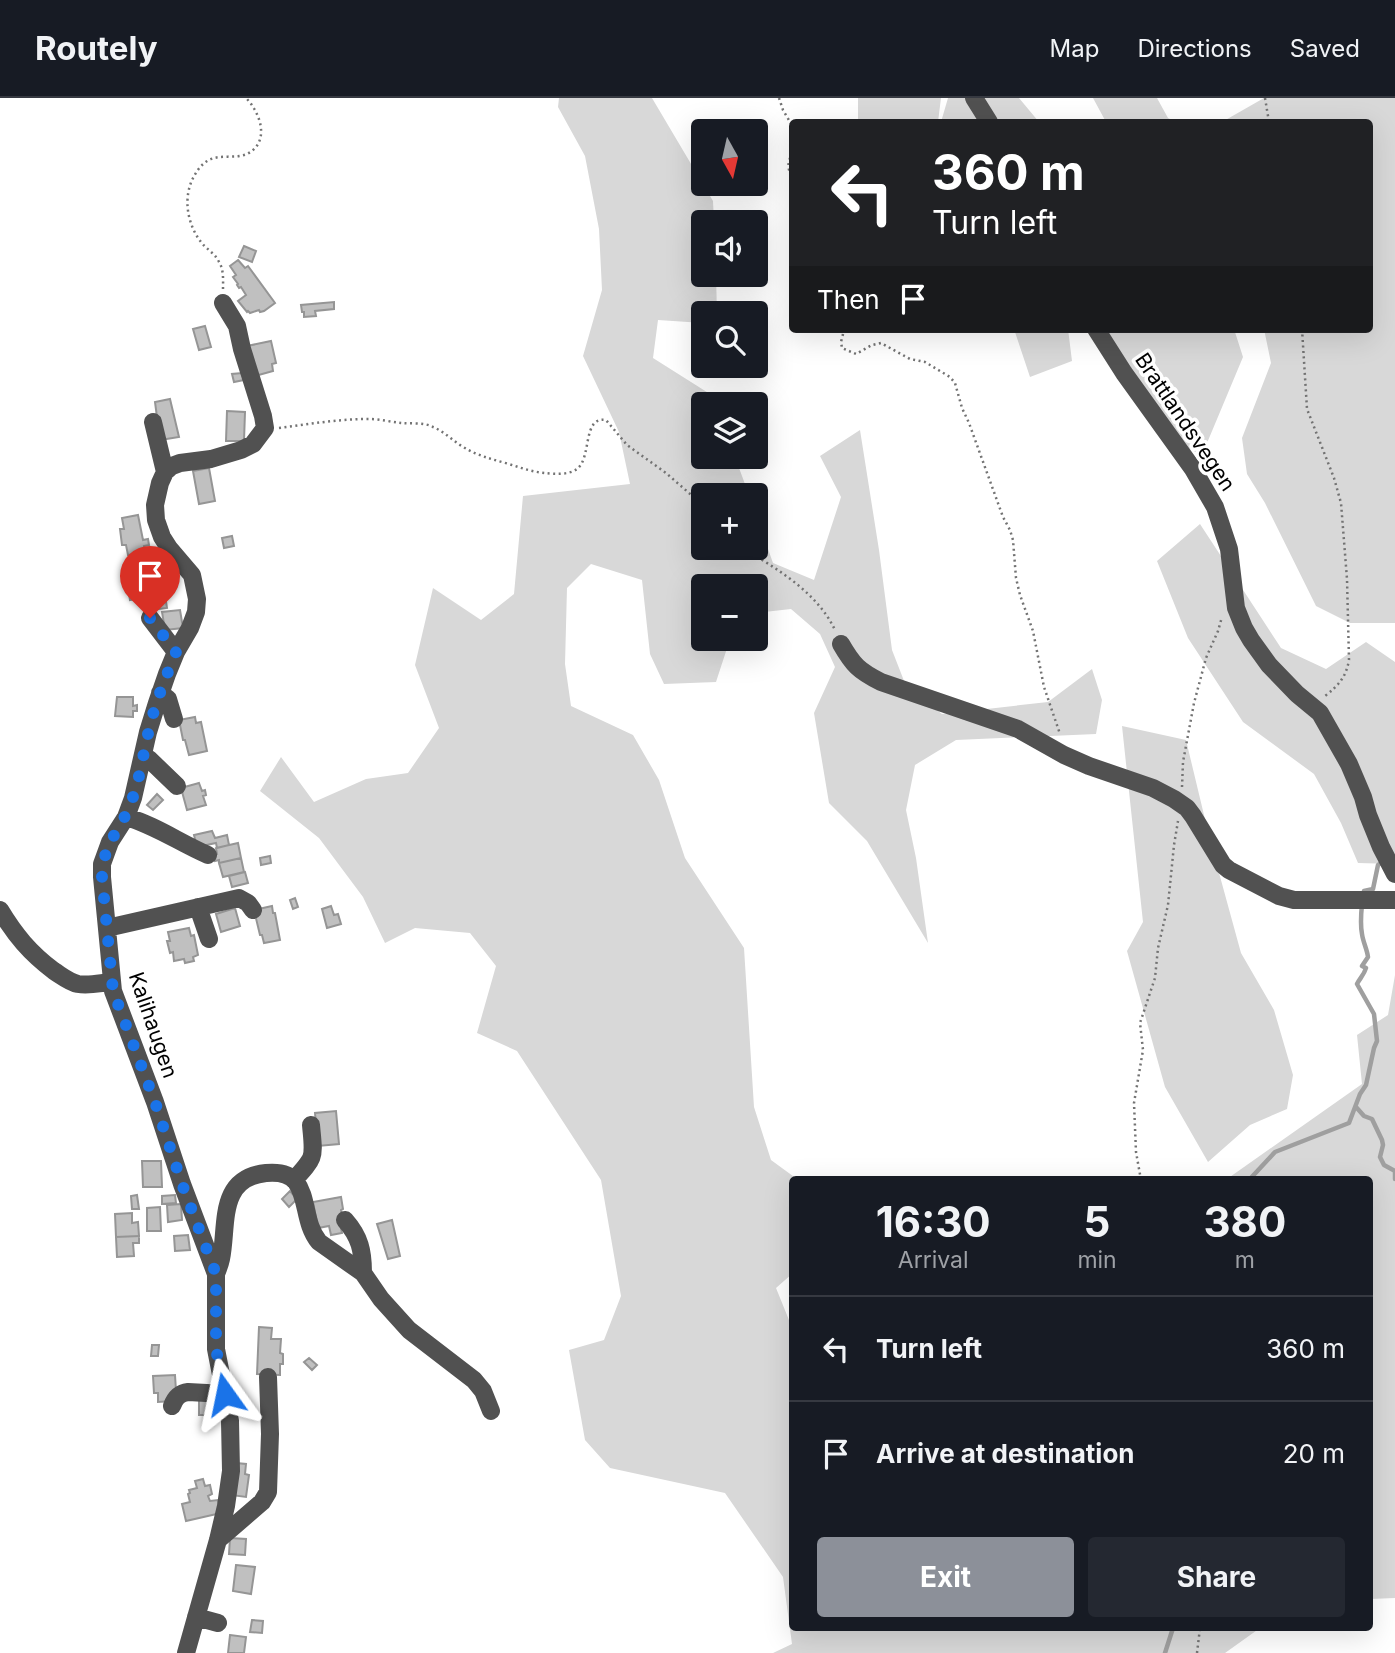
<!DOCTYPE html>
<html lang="en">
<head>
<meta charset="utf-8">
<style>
  body { margin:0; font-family:Inter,sans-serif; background:#242831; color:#f1f3f6; height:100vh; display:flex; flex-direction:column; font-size:26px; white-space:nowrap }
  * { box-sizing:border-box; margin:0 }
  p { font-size:23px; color:#9ea1a6 }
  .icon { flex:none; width:38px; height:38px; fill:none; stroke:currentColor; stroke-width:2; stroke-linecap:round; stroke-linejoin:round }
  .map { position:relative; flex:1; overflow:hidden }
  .sheet { position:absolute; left:789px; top:1078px; width:584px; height:455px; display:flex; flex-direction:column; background:#171b24; border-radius:7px; box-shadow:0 7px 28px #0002 }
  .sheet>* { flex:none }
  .hud { position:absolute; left:789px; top:21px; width:584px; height:214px; border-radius:7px; box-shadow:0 7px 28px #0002; background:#202124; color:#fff; overflow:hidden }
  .needle { width:46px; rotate:172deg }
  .tools { position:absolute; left:691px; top:21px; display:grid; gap:14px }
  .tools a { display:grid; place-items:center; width:77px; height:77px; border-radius:7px; background:#171b24; box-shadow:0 7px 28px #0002; font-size:35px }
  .pin { position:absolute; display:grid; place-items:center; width:60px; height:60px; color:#fff; margin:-72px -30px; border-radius:50% 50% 50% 0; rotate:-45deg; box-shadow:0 0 7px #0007 }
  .pin .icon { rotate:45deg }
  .me { position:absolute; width:77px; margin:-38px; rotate:348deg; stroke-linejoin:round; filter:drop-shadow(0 0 5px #0008) }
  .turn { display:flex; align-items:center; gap:24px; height:147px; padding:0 28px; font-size:32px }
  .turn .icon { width:91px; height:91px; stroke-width:2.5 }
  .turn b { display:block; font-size:49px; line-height:60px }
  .then { display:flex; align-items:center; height:66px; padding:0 28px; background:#0003; gap:14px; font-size:26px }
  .eta { display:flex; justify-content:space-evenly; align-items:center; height:119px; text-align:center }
  .eta b { font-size:42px; font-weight:700; line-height:49px }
  .action { display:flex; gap:14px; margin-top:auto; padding:14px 28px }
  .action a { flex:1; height:80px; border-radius:7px; background:#8c9099; color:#fff; font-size:28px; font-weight:700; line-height:80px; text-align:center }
  .action a+a { background:#242831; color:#f1f3f6 }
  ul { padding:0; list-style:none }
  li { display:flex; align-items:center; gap:21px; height:105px; padding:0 28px; border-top:2px solid #363941 }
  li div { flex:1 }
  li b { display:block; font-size:26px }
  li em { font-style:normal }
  header { display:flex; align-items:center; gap:42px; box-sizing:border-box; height:98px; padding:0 35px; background:#171b24; border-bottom:2px solid #363941 }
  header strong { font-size:33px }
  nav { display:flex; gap:38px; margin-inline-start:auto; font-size:24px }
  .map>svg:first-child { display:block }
  .green { fill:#d8d8d8 }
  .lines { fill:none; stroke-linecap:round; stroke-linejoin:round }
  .stream { stroke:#9f9f9f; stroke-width:4.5 }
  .building { fill:#c0c0c0; stroke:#959595; stroke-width:2 }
  .path { stroke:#737373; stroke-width:2.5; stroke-dasharray:2 3.5; stroke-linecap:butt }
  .minor { stroke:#515151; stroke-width:18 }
  .route { stroke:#1a73e8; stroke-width:12; stroke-dasharray:0 21.6 }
  .labels { text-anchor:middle; stroke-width:7; stroke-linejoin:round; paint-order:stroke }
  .street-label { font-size:21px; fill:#000; stroke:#fff }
</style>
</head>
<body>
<header>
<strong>Routely</strong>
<nav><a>Map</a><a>Directions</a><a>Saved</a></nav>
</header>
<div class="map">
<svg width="1395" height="1555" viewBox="0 0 1395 1555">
  <rect width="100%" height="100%" fill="#fff"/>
  <path class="green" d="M559 0H652L713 103 714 124H704V177H716L717 215H704L703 225 658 222 653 260 710 296 714 306H704V359H735L749 397H704V450H756V417L773 465 814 482 841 399 820 358 860 332 879 452 892 552 906 588 942 616 1048 604 1092 571 1102 602 1096 636 956 642 915 667 906 712 916 760 928 845 867 743 829 705 814 615 835 569 820 536 791 511 756 515V488H704V541H730L716 584 664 586 650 556 642 482 591 466 567 490 565 566 571 608 633 637 659 682 685 760 744 850 754 1009 771 1062 797 1081 793 1082V1175L776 1190 793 1232V1530H1090L1091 1532H1143L1146 1530H1260L1225 1555H773L792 1546 783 1479 725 1395 610 1370 585 1342 569 1252 604 1242 621 1198 601 1082 517 953 477 935 496 868 470 835 415 830 385 845 363 799 319 740 260 693 281 659 314 704 366 681 408 675 439 630 415 567 433 490 481 522 514 496 523 398 630 386 619 334 583 258 602 192 599 131 585 58 558 9Z
    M858 0H941L938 24H858Z
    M948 0H1019L1039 24H941Z
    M1093 0H1157L1168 20 1176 24H1106Z
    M1264 0H1395V525H1350L1316 508 1265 405 1247 376 1242 340 1271 265 1264 231H1370V24H1222Z
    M1014 231H1068L1072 263 1030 279Z
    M1099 231H1234L1243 259 1202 357 1156 335 1114 265Z
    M1200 426 1281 550 1326 571 1366 544 1395 564V766L1358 765 1341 725 1314 676 1243 624 1188 540 1157 463Z
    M1122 628 1186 642 1210 742 1241 855 1274 912 1293 977 1287 1011 1250 1027 1208 1064 1165 989 1127 853 1143 824Z
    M1395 877V1500L1370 1501V1082L1227 1081 1362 986 1357 937 1388 917Z"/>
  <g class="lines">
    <path class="stream" d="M1363 797 1364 793 1373 791 1378 767 1382 764
      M1356 1009 1364 1018 1372 1021 1382 1042 1383 1047 1380 1059 1384 1067 1395 1073V1081
      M1249 1082 1275 1054 1349 1025 1360 996 1366 987 1374 950 1377 943 1374 916 1357 886C1360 880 1364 877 1366 870L1362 868 1368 859C1367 851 1363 844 1362 836 1360 826 1361 816 1362 806
      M1165 1555 1173 1530"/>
  </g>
  <path class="building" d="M244 148 256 153 252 164 239 159Z
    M238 162 245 170 248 168 275 205 264 213 260 214 259 212 250 215 248 213 247 214 238 203 246 197 241 189 239 190 237 187 238 186 233 179 236 177 230 168Z
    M334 204V211L315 213 316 218 304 219V214H302L301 207Z
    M205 228 211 249 199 252 193 231Z
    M271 243 276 265 272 266 273 273 255 278 247 248Z
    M242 275 244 282 234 284 232 276Z
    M170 301 179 339 160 342 155 304Z
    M227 313 245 314 244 343H226Z
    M209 370 215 403 199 406 193 373Z
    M138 417 143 442 148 441 149 447 144 448 145 455 128 457 126 447H122L120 431H124L122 420Z
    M232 438 234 448 224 450 222 440Z
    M148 455 153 466 137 475 131 464Z
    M156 485 158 498 165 497 167 510 144 513 142 500 130 502 128 489Z
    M180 512 183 530 165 532 162 514Z
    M117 599H133V608L137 607V613H133V619L115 618Z
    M195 619 196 625 201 624 207 653 189 657 185 642H183L179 622Z
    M199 685 202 693 205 692 206 697 203 698 206 707 187 712 181 690Z
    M157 696 163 702 153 712 147 707Z
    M212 733 215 740 227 737 229 747 217 750 216 745 197 749 194 737Z
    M238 745 241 760 219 765V762L215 763 214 757 217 756 216 750Z
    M270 758 271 765 261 767 260 760Z
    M241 760 244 774 223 779 219 765Z
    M245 774 248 785 232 789 229 778Z
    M295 800 298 809 293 811 290 802Z
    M272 808 273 815H275L280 842 264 845 262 837H260L254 812Z
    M331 808 334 817 338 816 341 826 327 830 322 811Z
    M235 810 240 828 221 834 216 816Z
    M189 830 191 838 194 837 198 857 193 859 194 863 185 865 184 861 174 863 173 854 170 855 167 843H170L168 834Z
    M336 1013 339 1046 318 1048 315 1015Z
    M142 1063H161L162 1089H143Z
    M290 1093 297 1101 289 1109 282 1101Z
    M137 1097 139 1111H132L131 1098Z
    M175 1097 176 1105 162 1106V1098Z
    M341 1099 343 1111 341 1112 343 1125H340L342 1135 331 1137 329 1128 318 1130 313 1104Z
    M181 1106 182 1122 168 1124 167 1107Z
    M160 1109 161 1133H147V1110Z
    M132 1115V1125L138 1124 139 1138 116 1139 115 1116Z
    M392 1122 400 1158 388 1161 377 1126Z
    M188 1137 190 1152 175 1153 174 1138Z
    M139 1138V1145H133L134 1158 117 1159 116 1139Z
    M259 1229 272 1230 271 1241H281L280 1255 283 1256V1266H280V1277L257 1276Z
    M152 1247H159L158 1258H151Z
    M309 1260 317 1267 312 1272 304 1264Z
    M175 1277 176 1293 172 1303 158 1304V1295H154L153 1278Z
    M199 1302H210V1317H199Z
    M236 1365 246 1366 245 1376 249 1377 246 1399 231 1397Z
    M203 1381 205 1388 210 1387 212 1396 208 1398 210 1403 218 1402 221 1415 186 1423 182 1406 190 1404 188 1396 190 1395 189 1392 197 1390 195 1383Z
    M230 1440 246 1441 245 1457 229 1456Z
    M236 1467 255 1469 251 1496 233 1493Z
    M252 1522 263 1523 262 1535 250 1534Z
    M230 1537 246 1539 244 1555H228Z"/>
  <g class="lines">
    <path class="path" d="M779 0 783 12 793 29
      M1265 0 1269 24
      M793 55C787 63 787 72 793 80
      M223 191C223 182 224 172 219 164 215 155 207 152 201 144 188 127 183 103 192 82 196 74 201 66 209 62 220 56 236 61 247 56 271 44 260 14 246 0
      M843 231 844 232 841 244 842 250 856 256 872 247 881 245 910 261 925 264 950 279 955 285 962 310 969 325 1003 419 1010 432 1013 442 1016 480 1020 497 1033 533 1044 589 1060 636
      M1302 231 1307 311 1334 380 1341 405 1347 481 1349 562C1346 579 1339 587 1325 598
      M279 330C309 326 339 321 369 321 380 321 391 324 401 325 411 326 424 324 433 329 443 333 451 341 460 347 475 357 491 361 509 366 521 370 533 374 545 375 555 376 569 377 577 371 592 360 582 318 606 322L627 347 666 375 704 408
      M743 450C777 471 817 494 835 532
      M1182 689 1183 664 1194 605 1206 560 1218 533 1222 519
      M1141 1082 1136 1054 1134 1005 1143 952 1140 925 1155 880 1158 850 1168 807 1174 747 1178 723
      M1197 1555 1200 1530"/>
    <path class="minor" d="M974 0 989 24
      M1096 231 1124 275 1193 371 1215 409 1229 451 1236 510 1244 530 1251 542 1269 567 1297 596 1320 615 1349 666 1363 699 1368 717 1381 749 1395 776
      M153 324 165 374
      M150 520 176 554
      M841 546C853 567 859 573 881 584L1018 631 1064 657 1089 668 1153 690 1174 701 1187 710 1193 718 1223 767 1229 772 1279 798 1294 802H1395
      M160 595 168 601 174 621
      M143 658 149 661 177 688
      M126 719C155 727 180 745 208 757
      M198 809 209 841
      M0 812C15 837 30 855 54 873 62 878 69 884 78 886 89 888 100 885 111 884
      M107 830 239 800 248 805 253 812
      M294 1082C316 1058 314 1060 311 1027
      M345 1122C360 1139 363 1153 363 1175
      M216 1176C218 1171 220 1166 221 1161 228 1128 217 1080 266 1075 277 1074 289 1075 296 1084 308 1100 304 1126 319 1144L363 1175 381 1201 409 1232 474 1282 483 1293 491 1313
      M172 1308C175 1300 179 1295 188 1294L225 1296
      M218 1442 262 1404 268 1394 270 1336 268 1279
      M196 1519 218 1525
      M186 1555 218 1442 226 1408 231 1373 230 1323 216 1251V1176L182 1086 155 1004 113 893 102 779V766L110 744 126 719 133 700 148 634 157 605 167 576 176 554 190 530 196 514 197 501 192 477 169 450 162 439 156 422 155 407 160 385 165 374 172 368 180 365 211 361 241 352 253 346 265 330 263 318 242 251 237 228 223 205"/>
  </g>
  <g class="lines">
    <path class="route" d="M150 520 176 554C165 581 154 608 148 636 143 657 140 679 133 699 123 731 103 742 102 779L113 893 155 1004 182 1086 216 1176V1251L225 1296"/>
  </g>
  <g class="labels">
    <g class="street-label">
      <text transform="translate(1185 324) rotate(56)" y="7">Brattlandsvegen</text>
      <text transform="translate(153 927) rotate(71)" y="7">Kalihaugen</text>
    </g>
  </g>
</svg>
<div class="tools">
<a><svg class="needle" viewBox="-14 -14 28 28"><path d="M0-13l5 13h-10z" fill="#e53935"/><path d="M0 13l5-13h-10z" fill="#9ea1a6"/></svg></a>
<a><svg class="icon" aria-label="sound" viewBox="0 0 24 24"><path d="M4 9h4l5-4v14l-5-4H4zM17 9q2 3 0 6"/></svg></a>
<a><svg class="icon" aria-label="search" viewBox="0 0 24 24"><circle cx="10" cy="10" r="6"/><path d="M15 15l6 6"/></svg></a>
<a><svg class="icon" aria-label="layers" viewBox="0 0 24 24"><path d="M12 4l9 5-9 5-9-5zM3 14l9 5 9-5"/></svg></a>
<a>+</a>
<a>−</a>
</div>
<div class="pin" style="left:150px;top:520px;background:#d93025"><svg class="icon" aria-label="arrive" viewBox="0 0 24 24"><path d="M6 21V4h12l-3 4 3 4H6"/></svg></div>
<svg class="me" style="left:225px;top:1296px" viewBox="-20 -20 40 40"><path d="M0-17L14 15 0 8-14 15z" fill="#1a73e8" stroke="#fff" stroke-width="4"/></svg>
<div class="hud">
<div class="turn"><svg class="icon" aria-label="left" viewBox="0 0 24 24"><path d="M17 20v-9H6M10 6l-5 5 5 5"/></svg><div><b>360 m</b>Turn left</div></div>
<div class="then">Then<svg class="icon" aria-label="arrive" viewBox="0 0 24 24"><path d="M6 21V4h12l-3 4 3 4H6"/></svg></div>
</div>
<section class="sheet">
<div class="eta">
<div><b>16:30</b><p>Arrival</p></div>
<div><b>5</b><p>min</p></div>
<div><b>380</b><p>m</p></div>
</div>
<ul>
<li><svg class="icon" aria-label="left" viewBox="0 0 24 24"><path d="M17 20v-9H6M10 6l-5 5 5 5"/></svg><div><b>Turn left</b></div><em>360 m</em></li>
<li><svg class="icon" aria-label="arrive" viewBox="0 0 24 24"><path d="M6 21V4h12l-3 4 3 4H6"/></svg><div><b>Arrive at destination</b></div><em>20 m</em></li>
</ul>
<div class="action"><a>Exit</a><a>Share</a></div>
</section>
</div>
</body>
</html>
